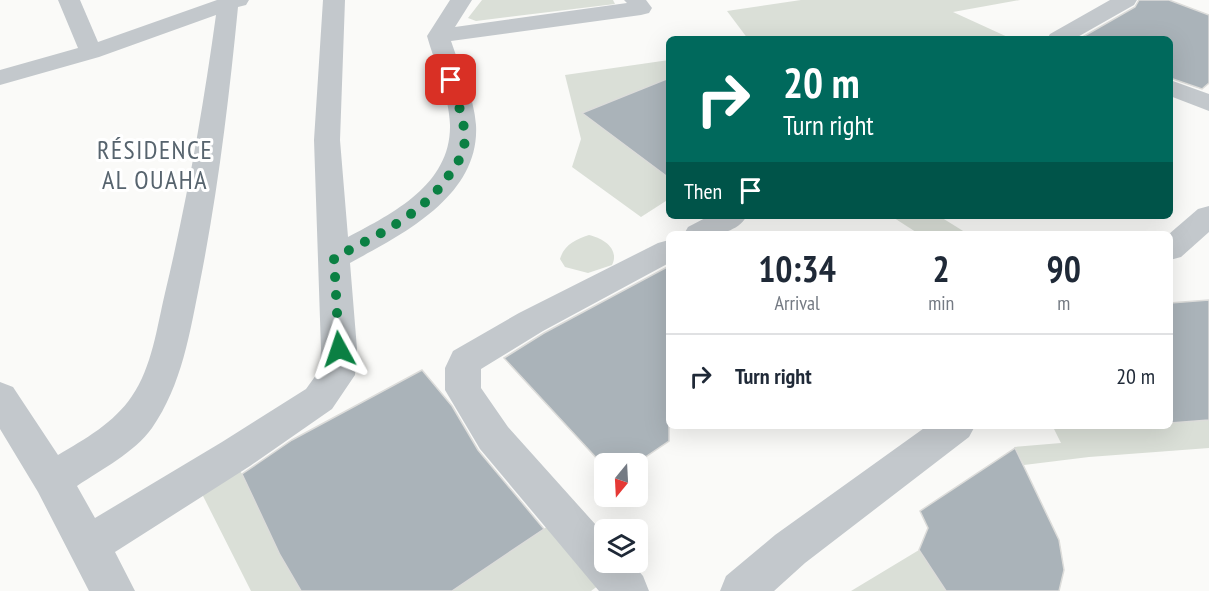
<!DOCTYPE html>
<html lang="en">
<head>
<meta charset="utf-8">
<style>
  body { margin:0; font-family:"PT Sans Narrow",sans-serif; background:#f2f2f3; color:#1f2937; height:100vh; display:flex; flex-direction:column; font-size:22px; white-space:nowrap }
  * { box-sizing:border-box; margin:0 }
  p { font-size:20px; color:#747a83 }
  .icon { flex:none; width:33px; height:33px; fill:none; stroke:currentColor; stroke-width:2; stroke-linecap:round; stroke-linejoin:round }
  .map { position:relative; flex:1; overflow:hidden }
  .side { position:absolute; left:666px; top:231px; width:507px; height:198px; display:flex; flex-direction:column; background:#fff; border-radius:9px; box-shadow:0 6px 24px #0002 }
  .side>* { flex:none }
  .banner { position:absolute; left:666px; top:36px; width:507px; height:183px; border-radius:9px; box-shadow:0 6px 24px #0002; background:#00695c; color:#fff; overflow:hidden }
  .needle { width:39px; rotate:198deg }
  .fabs { position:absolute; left:594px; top:453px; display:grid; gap:12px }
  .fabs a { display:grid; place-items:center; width:54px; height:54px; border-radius:9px; background:#fff; box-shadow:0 6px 24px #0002; font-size:30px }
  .pin { position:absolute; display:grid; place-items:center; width:51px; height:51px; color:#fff; margin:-26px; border-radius:12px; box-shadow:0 3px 9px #0006 }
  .me { position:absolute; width:66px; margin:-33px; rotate:355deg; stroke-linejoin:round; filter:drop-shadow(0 0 4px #0008) }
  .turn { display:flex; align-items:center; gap:21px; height:126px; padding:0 18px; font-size:27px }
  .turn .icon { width:78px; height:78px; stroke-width:2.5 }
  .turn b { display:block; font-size:42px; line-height:51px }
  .then { display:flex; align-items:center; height:57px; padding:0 18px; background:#0003; gap:12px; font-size:22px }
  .eta { display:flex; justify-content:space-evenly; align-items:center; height:102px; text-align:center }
  .eta b { font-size:36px; font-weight:700; line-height:42px }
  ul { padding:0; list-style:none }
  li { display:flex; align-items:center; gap:18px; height:84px; padding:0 18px; border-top:2px solid #e0e1e3 }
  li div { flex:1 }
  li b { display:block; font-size:22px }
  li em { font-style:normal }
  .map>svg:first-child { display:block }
  .green { fill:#dadfd7 }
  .building { fill:#aab3b9; stroke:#dcdcda; stroke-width:1.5 }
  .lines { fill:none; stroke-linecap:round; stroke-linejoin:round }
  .street { fill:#c3c8cc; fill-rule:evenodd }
  .route { stroke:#0b8043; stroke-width:10; stroke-dasharray:0 18 }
  .labels { text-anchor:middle; stroke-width:6; stroke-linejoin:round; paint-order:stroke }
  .quarter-label { font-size:26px; letter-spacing:1.5px; fill:#57646e; stroke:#fff }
</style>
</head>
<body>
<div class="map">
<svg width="1209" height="591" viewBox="0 0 1209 591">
  <rect width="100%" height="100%" fill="#fafaf8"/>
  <path class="green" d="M482 0H613L615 4 476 21 468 18Z
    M801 0H1020L953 12 1012 39H748L727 11Z
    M669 60V78L583 113 669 178V199L641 217 572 167 581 139 565 75Z
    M891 216H939L968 234H919Z
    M589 235C603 238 620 249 612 265L588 273 565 267 560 259C564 245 576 239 589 235Z
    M1209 420V448L1089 457 1024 465 1014 447 1061 443 1054 429 1170 426V423Z
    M239 468 281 556 301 591H251L202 494Z
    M551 524 599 585 591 591H452Z
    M919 550 946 591H851Z"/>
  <path class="building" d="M1139 0H1169L1209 15V83L1202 89 1170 78V39H1079L1135 7Z
    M669 78V178L582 113Z
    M669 266V441L635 464H602L504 358 544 333Z
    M1209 300V420L1170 423V303Z
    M422 370 452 406 478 450 544 529 452 591H301L280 555 242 474 292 440Z
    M1015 448 1059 540 1064 570 1059 591H946L919 550 928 528 920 511Z"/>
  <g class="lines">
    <path class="street" d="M58 0H80L98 42 217 0H249L246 5 238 7C229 99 218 191 200 282 190 332 182 385 152 428 134 453 102 469 77 486L95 518 222 442 306 389 319 371 321 349 314 140 323 0H345L340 140 348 237C394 213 451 184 450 125 449 95 435 64 427 36L450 0H472L455 27 627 3 624 0H646L652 8 649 13 641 15 451 41C460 68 474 96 476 125 480 196 403 234 350 263L357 349 355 375 332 409 250 466 115 552 135 591H89L38 492 0 429V382L13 387 58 455C85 439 114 423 132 396 152 367 157 327 165 293 187 201 203 109 216 15L99 57 0 85V70L78 48Z
      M1110 0H1137L1134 5 1074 39H1047L1050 34Z
      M1170 80 1209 94V111L1170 96Z
      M1209 206V232L1181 257 1170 260 1169 234 1198 209Z
      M709 216H747C733 238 707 234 684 234L688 227Z
      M669 240V263L543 331 481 369V388L508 427 604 534V562H631L643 576 649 591H599L480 449 445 390V368L453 351 519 313 658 243Z
      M927 426H975L969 437 805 563 774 591H720L726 576 775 535Z"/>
  </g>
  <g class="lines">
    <path class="route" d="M339 349 334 258C377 235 424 215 451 172 454 166 461 159 463 152 469 129 457 102 451 80"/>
  </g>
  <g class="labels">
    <g class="quarter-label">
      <text x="155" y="159">RÉSIDENCE<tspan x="155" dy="30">AL OUAHA</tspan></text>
    </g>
  </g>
</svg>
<div class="fabs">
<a><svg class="needle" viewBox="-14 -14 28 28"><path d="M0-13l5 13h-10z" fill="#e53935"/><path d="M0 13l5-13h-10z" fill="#747a83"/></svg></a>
<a><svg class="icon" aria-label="layers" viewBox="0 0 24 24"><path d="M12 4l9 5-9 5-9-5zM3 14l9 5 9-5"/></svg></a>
</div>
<div class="pin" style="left:451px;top:80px;background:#d93025"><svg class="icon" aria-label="arrive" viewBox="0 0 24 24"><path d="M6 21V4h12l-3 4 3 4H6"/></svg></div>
<svg class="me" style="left:339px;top:349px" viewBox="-20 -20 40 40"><path d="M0-17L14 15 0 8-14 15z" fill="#0b8043" stroke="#fff" stroke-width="4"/></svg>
<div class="banner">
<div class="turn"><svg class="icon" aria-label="right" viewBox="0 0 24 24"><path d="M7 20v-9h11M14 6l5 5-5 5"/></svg><div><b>20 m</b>Turn right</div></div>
<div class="then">Then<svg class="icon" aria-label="arrive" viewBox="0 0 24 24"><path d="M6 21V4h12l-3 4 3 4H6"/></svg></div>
</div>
<section class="side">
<div class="eta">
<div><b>10:34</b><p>Arrival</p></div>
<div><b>2</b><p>min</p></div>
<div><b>90</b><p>m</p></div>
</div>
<ul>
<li><svg class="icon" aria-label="right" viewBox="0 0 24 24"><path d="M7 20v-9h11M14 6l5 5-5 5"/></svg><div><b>Turn right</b></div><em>20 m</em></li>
</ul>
</section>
</div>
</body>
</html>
